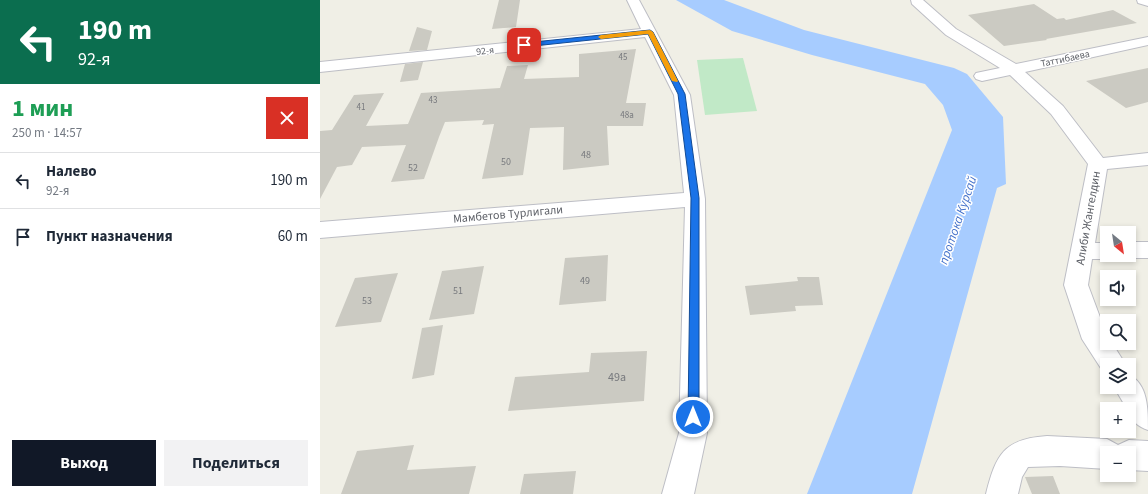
<!DOCTYPE html>
<html lang="ru">
<head>
<meta charset="utf-8">
<style>
  body { margin:0; font-family:"Source Sans 3",sans-serif; background:#f2f2f3; color:#1f2937; height:100vh; display:flex; flex-direction:column; font-size:15px; white-space:nowrap }
  * { box-sizing:border-box; margin:0 }
  p { font-size:13px; color:#747a83 }
  .icon { flex:none; width:22px; height:22px; fill:none; stroke:currentColor; stroke-width:2; stroke-linecap:round; stroke-linejoin:round }
  .map { position:relative; flex:1; overflow:hidden }
  .drawer { display:flex; flex-direction:column; background:#fff; width:320px }
  .drawer>* { flex:none }
  .banner { background:#0b6e4f; color:#fff; overflow:hidden }
  .needle { width:26px; rotate:150deg }
  .controls { position:absolute; left:780px; top:226px; display:grid; gap:8px }
  .controls a { display:grid; place-items:center; width:36px; height:36px; border-radius:0px; background:#fff; box-shadow:0 2px 6px #0003; font-size:20px }
  .pin { position:absolute; display:grid; place-items:center; width:34px; height:34px; color:#fff; margin:-17px; border-radius:8px; box-shadow:0 2px 6px #0006 }
  .me { position:absolute; width:44px; margin:-22px; rotate:0deg; stroke-linejoin:round; filter:drop-shadow(0 0 3px #0008) }
  .turn { display:flex; align-items:center; gap:14px; height:84px; padding:0 12px; font-size:18px }
  .turn .icon { width:52px; height:52px; stroke-width:2.5 }
  .turn b { display:block; font-size:28px; line-height:34px }
  .round { display:grid; place-items:center; flex:none; width:42px; height:42px; border-radius:0px; background:#f2f2f3 }
  .headline { display:flex; align-items:center; justify-content:space-between; height:68px; padding:0 12px }
  h1 { font-size:24px; font-weight:700; line-height:30px; color:#1e9e55 }
  .cta { display:flex; gap:8px; margin-top:auto; padding:8px 12px }
  .cta a { flex:1; height:46px; border-radius:0px; background:#111827; color:#fff; font-size:16px; font-weight:700; line-height:46px; text-align:center }
  .cta a+a { background:#f2f2f3; color:#1f2937 }
  ul { padding:0; list-style:none }
  li { display:flex; align-items:center; gap:12px; height:56px; padding:0 12px; border-top:1px solid #e0e1e3 }
  li div { flex:1 }
  li b { display:block; font-size:15px }
  li em { font-style:normal }
  main { display:flex; flex:1; min-height:0 }
  .map>svg:first-child { display:block }
  .green { fill:#c1e9c7 }
  .water { fill:#a7ccff }
  .building { fill:#cbcac2 }
  .lines { fill:none; stroke-linecap:round; stroke-linejoin:round }
  .minor-casing { stroke:#bdbec5; stroke-width:2 }
  .minor { fill:#fff; fill-rule:evenodd }
  .route { fill:#1a73e8; stroke:#114b97 }
  .slow { fill:#f59e0b }
  .labels { text-anchor:middle; stroke-width:3; stroke-linejoin:round; paint-order:stroke }
  .far-number-label { font-size:9px; fill:#787a7e }
  .far-street-label { font-size:10px; fill:#5d6067; stroke:#fff }
  .number-label { font-size:10px; fill:#787a7e }
  .street-label { font-size:12px; fill:#5d6067; stroke:#fff }
  .near-number-label { font-size:12px; fill:#787a7e }
  .water-label { font-size:13px; font-style:italic; fill:#4270ca; stroke:#fff }
</style>
</head>
<body>
<main>
<section class="drawer">
<div class="banner">
<div class="turn"><svg class="icon" aria-label="left" viewBox="0 0 24 24"><path d="M17 20v-9H6M10 6l-5 5 5 5"/></svg><div><b>190 m</b>92-я</div></div>
</div>
<div class="headline"><div><h1>1 мин</h1><p>250 m · 14:57</p></div><a class="round" style="background:#d93025;color:#fff"><svg class="icon" aria-label="close" viewBox="0 0 24 24"><path d="M6 6l12 12M18 6L6 18"/></svg></a></div>
<ul>
<li><svg class="icon" aria-label="left" viewBox="0 0 24 24"><path d="M17 20v-9H6M10 6l-5 5 5 5"/></svg><div><b>Налево</b><p>92-я</p></div><em>190 m</em></li>
<li><svg class="icon" aria-label="arrive" viewBox="0 0 24 24"><path d="M6 21V4h12l-3 4 3 4H6"/></svg><div><b>Пункт назначения</b></div><em>60 m</em></li>
</ul>
<div class="cta"><a>Выход</a><a>Поделиться</a></div>
</section>
<div class="map">
<svg width="828" height="494" viewBox="0 0 828 494">
  <rect width="100%" height="100%" fill="#f0efe6"/>
  <path class="green" d="M423 58 437 111 385 115 377 60Z"/>
  <path class="water" d="M356 0H404L484 30 634 68 647 74 683 117 686 184 677 188 592 494H487L632 130 623 105 605 84 492 55 412 31Z"/>
  <path class="building" d="M179 0H200L196 27 172 29Z
    M714 4 737 19 744 18 746 20 793 10 817 23 726 39 727 40 684 46 648 15Z
    M97 27 112 31 107 50 89 51Z
    M316 49 306 103H326L323 126H287L289 165 243 170 244 127 210 128 203 175 162 179 174 124 162 125 164 120 125 122 119 137 104 179 71 182 86 145 42 147 32 165 17 167 0 199V131L12 130 34 95 64 93 46 126 88 124 101 93 180 88 187 66 208 65 204 79 259 77V54Z
    M103 62 98 80 80 82 85 64Z
    M828 68V102L806 108 766 81Z
    M288 255 286 301 239 305 245 258Z
    M164 266 154 314 109 320 122 271Z
    M78 273 61 322 15 327 35 278Z
    M477 277H499L503 305 475 306 476 311 430 315 425 286 478 281Z
    M123 325 114 375 92 379 102 328Z
    M327 351 324 401 188 411 195 377 269 372 271 353Z
    M94 445 87 470 156 466 149 494H21L37 451Z
    M256 471 253 494H200L204 474Z
    M733 476 740 494H712L705 477Z"/>
  <g class="lines">
    <defs>
      <path id="minor" d="M307 0H319L370 95 385 199 387 433 374 494H342L359 433 365 207 0 238V222L364 193 354 95 325 37 0 72V62L321 29Z
        M591 0H603L636 29 696 64 828 37V45L705 72 743 106 783 158 828 153V165L787 169 775 243H787V255H796L787 259H772L768 285 787 336V343H792L806 365H787V374L784 373 762 339 744 285 768 164 731 114 690 75 662 81 656 79 654 76 656 73 680 68 626 35 592 4Z
        M817 0H828V6L818 3Z
        M809 242H828V258H809L801 256 809 255Z
        M809 375C828 384 828 409 828 430 819 427 809 420 809 409H807L794 387H809Z
        M727 436 787 439 798 445 809 440 828 441V471L809 470V453H787V469L740 466 708 467 702 477 698 494H666C676 454 684 439 727 436Z"/>
    </defs>
    <use href="#minor" class="minor-casing"/>
    <use href="#minor" class="minor"/>
  </g>
  <path class="route" d="M330 30 333 32 365 94 379 198V417L378 421 373 423 369 421 368 417 371 198 358 94 328 34 204 47 201 45 204 43Z"/>
  <path class="slow" d="M330 30 333 32 358 81 357 82 352 81 328 34 281 39 278 37 281 35Z"/>
  <g class="labels">
    <g class="far-number-label">
      <text x="303" y="60">45</text>
      <text x="113" y="103">43</text>
      <text x="41" y="110">41</text>
      <text x="307" y="118">48а</text>
    </g>
    <g class="far-street-label">
      <text transform="translate(165 50) rotate(-6)" y="4">92-я</text>
      <text transform="translate(745 58) rotate(-12)" y="4">Таттибаева</text>
    </g>
    <g class="number-label">
      <text x="266" y="158">48</text>
      <text x="186" y="165">50</text>
      <text x="93" y="171">52</text>
      <text x="265" y="284">49</text>
      <text x="138" y="294">51</text>
      <text x="47" y="304">53</text>
    </g>
    <g class="street-label">
      <text transform="translate(188 214) rotate(-5)" y="4">Мамбетов Турлигали</text>
      <text transform="translate(768 218) rotate(-80)" y="4">Алиби Жангелдин</text>
    </g>
    <g class="near-number-label">
      <text x="297" y="381">49а</text>
    </g>
    <g class="water-label">
      <text transform="translate(637 220) rotate(-71)" y="5">протока Курсай</text>
    </g>
  </g>
</svg>
<div class="controls">
<a><svg class="needle" viewBox="-14 -14 28 28"><path d="M0-13l5 13h-10z" fill="#e53935"/><path d="M0 13l5-13h-10z" fill="#747a83"/></svg></a>
<a><svg class="icon" aria-label="sound" viewBox="0 0 24 24"><path d="M4 9h4l5-4v14l-5-4H4zM17 9q2 3 0 6"/></svg></a>
<a><svg class="icon" aria-label="search" viewBox="0 0 24 24"><circle cx="10" cy="10" r="6"/><path d="M15 15l6 6"/></svg></a>
<a><svg class="icon" aria-label="layers" viewBox="0 0 24 24"><path d="M12 4l9 5-9 5-9-5zM3 14l9 5 9-5"/></svg></a>
<a>+</a>
<a>−</a>
</div>
<div class="pin" style="left:204px;top:45px;background:#d93025"><svg class="icon" aria-label="arrive" viewBox="0 0 24 24"><path d="M6 21V4h12l-3 4 3 4H6"/></svg></div>
<svg class="me" style="left:373px;top:417px" viewBox="-20 -20 40 40"><circle r="17" fill="#1a73e8" stroke="#fff" stroke-width="3"/><path d="M0-11L8 9 0 5-8 9z" fill="#fff"/></svg>
</div>
</main>
</body>
</html>
